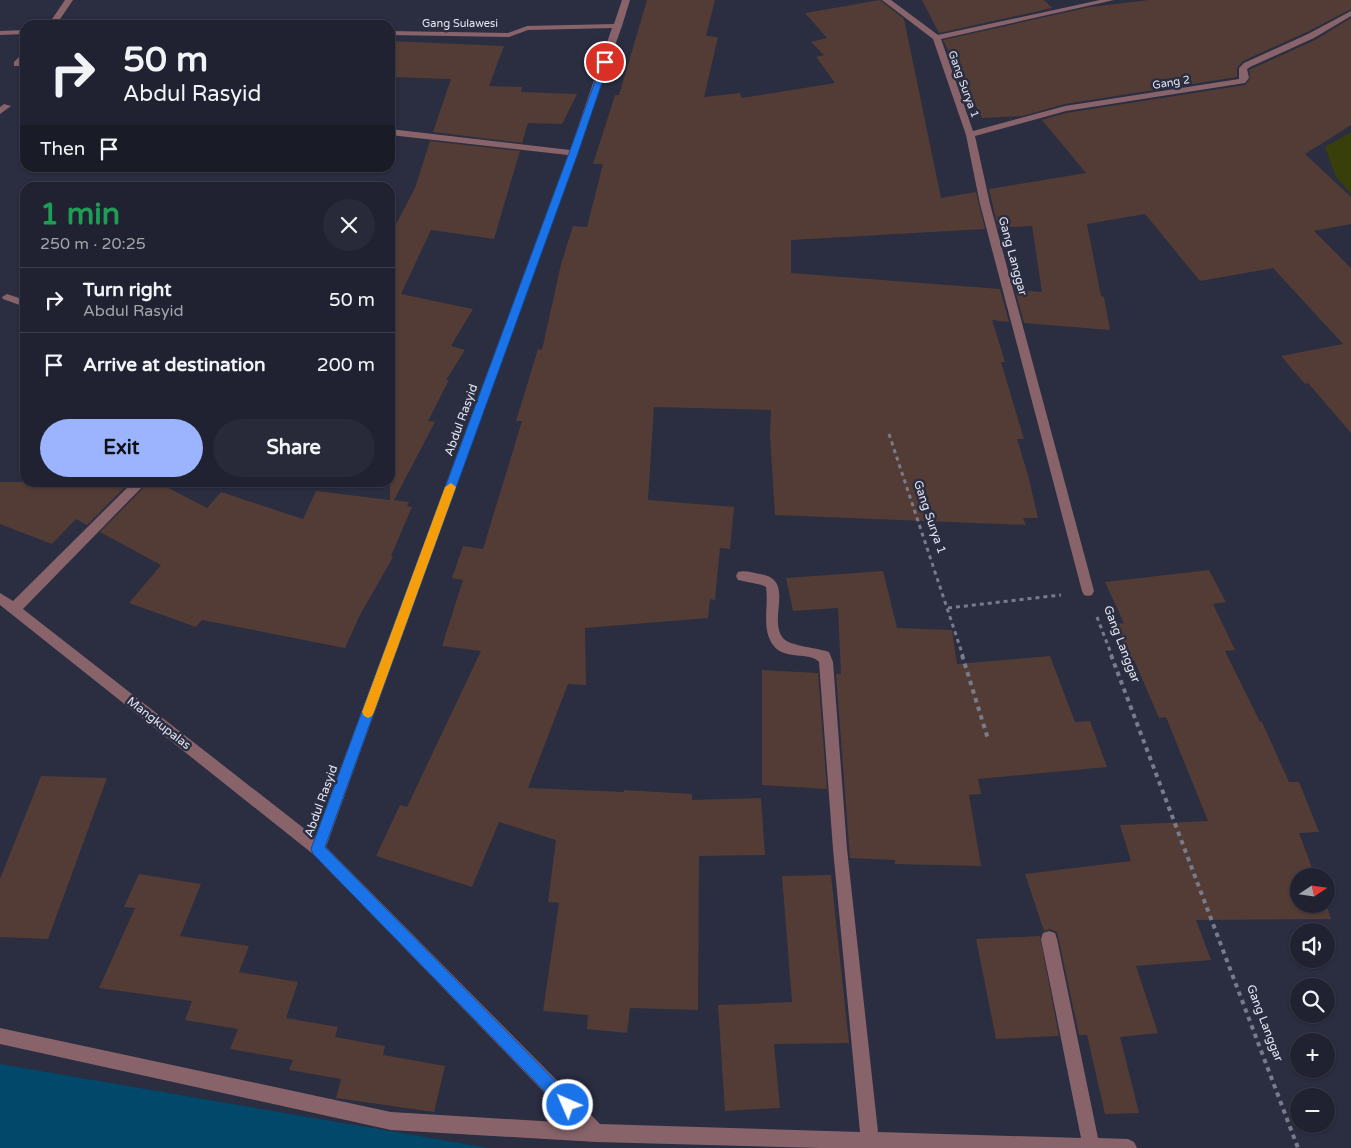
<!DOCTYPE html>
<html lang="en">
<head>
<meta charset="utf-8">
<style>
  body { margin:0; font-family:"Varela Round",sans-serif; background:#282a39; color:#f1f3f6; height:100vh; display:flex; flex-direction:column; font-size:19px; white-space:nowrap }
  * { box-sizing:border-box; margin:0 }
  p { font-size:16px; color:#a2a4ab }
  .icon { flex:none; width:28px; height:28px; fill:none; stroke:currentColor; stroke-width:2; stroke-linecap:round; stroke-linejoin:round }
  .map { position:relative; flex:1; overflow:hidden }
  .sheet { position:absolute; left:20px; top:182px; width:375px; height:305px; display:flex; flex-direction:column; background:#202231; border-radius:15px; box-shadow:0 1px 4px #0004,0 0 0 1px #3d3f4d }
  .sheet>* { flex:none }
  .hud { position:absolute; left:20px; top:20px; width:375px; height:152px; border-radius:15px; box-shadow:0 1px 4px #0004,0 0 0 1px #3d3f4d; background:#202231; color:#f1f3f6; overflow:hidden }
  .needle { width:32px; rotate:77deg }
  .tools { position:absolute; left:1290px; top:868px; display:grid; gap:10px }
  .tools a { display:grid; place-items:center; width:45px; height:45px; border-radius:50%; background:#202231; box-shadow:0 1px 4px #0004,0 0 0 1px #3d3f4d; font-size:25px }
  .pin { position:absolute; display:grid; place-items:center; width:42px; height:42px; color:#fff; margin:-21px; border:2px solid #fff; border-radius:50%; box-shadow:0 1px 5px #0007 }
  .me { position:absolute; width:55px; margin:-28px; rotate:315deg; stroke-linejoin:round; filter:drop-shadow(0 0 4px #0008) }
  .turn { display:flex; align-items:center; gap:18px; height:105px; padding:0 20px; font-size:22px }
  .turn .icon { width:65px; height:65px; stroke-width:2.5 }
  .turn b { display:block; font-size:35px; line-height:42px }
  .then { display:flex; align-items:center; height:48px; padding:0 20px; background:#0003; gap:10px; font-size:19px }
  .round { display:grid; place-items:center; flex:none; width:52px; height:52px; border-radius:26px; background:#282a39 }
  .head { display:flex; align-items:center; justify-content:space-between; height:85px; padding:0 20px }
  h1 { font-size:30px; font-weight:700; line-height:38px; color:#1e9e55 }
  .cta { display:flex; gap:10px; margin-top:auto; padding:10px 20px }
  .cta a { flex:1; height:58px; border-radius:30px; background:#9cb4fd; color:#111; font-size:20px; font-weight:700; line-height:58px; text-align:center }
  .cta a+a { background:#282a39; color:#f1f3f6 }
  ul { padding:0; list-style:none }
  li { display:flex; align-items:center; gap:15px; height:65px; padding:0 20px; border-top:1px solid #3d3f4d }
  li div { flex:1 }
  li b { display:block; font-size:19px }
  li em { font-style:normal }
  .map>svg:first-child { display:block }
  .green { fill:#383f0a }
  .water { fill:#01486a }
  .building { fill:#533c35 }
  .lines { fill:none; stroke-linecap:round; stroke-linejoin:round }
  .path-far1 { stroke:#797b8b; stroke-width:3; stroke-dasharray:4 4; stroke-linecap:butt }
  .path { stroke:#797b8b; stroke-width:4; stroke-dasharray:4.5 4.5; stroke-linecap:butt }
  .minor { fill:#88646a; fill-rule:evenodd }
  .route { fill:#1a73e8; stroke:#114b97 }
  .slow { fill:#f59e0b }
  .labels { text-anchor:middle; stroke-width:5; stroke-linejoin:round; paint-order:stroke }
  .far-street-label { font-size:11px; fill:#e4e6f2; stroke:#2b2d41 }
  .street-label { font-size:12px; fill:#e4e6f2; stroke:#2b2d41 }
</style>
</head>
<body>
<div class="map">
<svg width="1351" height="1148" viewBox="0 0 1351 1148">
  <rect width="100%" height="100%" fill="#2b2d41"/>
  <path class="green" d="M1351 132V194L1336 177 1325 147Z"/>
  <path class="water" d="M0 1064 489 1148H0Z"/>
  <path class="building" d="M647 0H715L706 36 718 37 704 97 740 93 742 98 835 83 816 57 824 55 811 42 827 38 805 13 880 0 904 19 941 198 976 192 985 229 791 240V273L1000 289 1009 322 992 320 1005 362H1001L1024 439H1017L1028 475 1038 518H1023L1026 525 775 515 770 434 771 410 654 407 648 500 734 507 730 549 720 548 715 600 710 599 708 618 585 628 586 685 568 684 528 788 624 792V790L692 794V800L761 798 765 855 699 856 698 1010 630 1008 627 1033 587 1029 588 1015 543 1011 559 903 548 902 556 840 499 822 472 887 376 856 400 805 407 807 481 651 442 646 463 580 452 578 463 546 483 549 522 421H516L538 349 542 350 561 264 573 226 587 227 603 164H593L615 95H619Z
    M922 0H1044L1052 8 939 33Z
    M1149 0H1351V9L1307 32 1243 61 1237 68V77L1065 104 1022 116 982 118 943 40 1090 7Z
    M1351 18V125L1305 154 1351 197V224L1314 231 1351 268V433L1308 383 1305 384 1281 356 1343 344 1273 268 1200 281 1145 214 1087 224 1101 296 1104 297 1110 330 1024 323 1015 290 1042 292 1032 226 998 228 989 189 1086 173 1042 120 1066 113 1245 85 1250 79 1249 70 1251 69 1315 40Z
    M390 41 504 46 489 86 522 87 521 92 577 94 562 124 528 123 522 143 433 132 451 79 390 77Z
    M430 141 520 151 494 239 431 230 401 294 473 309 451 346 465 350 446 380H449L428 421 435 422 394 500 409 502 407 506 412 507 391 556 393 557 360 615 345 648 202 620 196 627 129 603 161 565 100 532 149 482H157L207 508 221 492 303 519 316 491 390 500V236L415 188Z
    M0 482H130L87 525 76 519 52 544 0 524Z
    M1209 570 1226 602 1213 604 1235 650 1225 651 1260 722H1262L1289 782H1299L1319 832 1299 833 1315 876H1299V904H1326L1331 919 1196 920 1211 960 1136 966 1158 1033 1120 1037 1139 1113 1105 1114 1087 1035H1079L1057 932 1050 929 1044 931 1025 874 1131 861 1120 825 1208 821 1166 717 1159 718 1134 660H1129L1115 624 1124 623 1105 582Z
    M883 571 897 628 952 630 957 664 1050 656 1075 722 1090 721 1107 767 978 779 981 794 969 795 981 866 895 864V860L850 858 836 674H841L838 608 793 611 786 578Z
    M762 670 818 673 827 789 762 785Z
    M41 776 107 778 48 939 0 937V879Z
    M139 874 201 884 180 936 249 946 239 972 298 982 286 1018 338 1027 335 1037 385 1046 383 1055 445 1066 434 1112 336 1098 341 1079 289 1070 293 1060 230 1049 238 1029 185 1020 192 1001 99 988 135 908 124 907Z
    M831 875 849 1043 774 1044 780 1108 725 1111 718 1005 792 1002 782 876Z
    M1040 936 1059 1036 996 1039 976 939Z"/>
  <g class="lines">
    <path class="path-far1" d="M889 434 963 656
      M948 608 1061 595
      M1097 617 1112 656"/>
    <path class="path" d="M962 655 988 739
      M1111 655 1298 1148"/>
    <path class="minor" d="M65 0H73L56 25H48Z
      M622 0H630L622 26 326 847 600 1124 860 1132 833 849 819 662C810 651 784 661 773 645 761 628 769 606 766 587L762 585 738 580 736 576 738 572C745 570 753 573 760 574 797 580 766 620 784 639 791 646 818 648 829 652L833 662 847 849 878 1132 1081 1138 1041 939 1043 933 1049 931 1055 933 1057 939 1098 1138 1128 1139 1134 1142 1137 1148H820L596 1142 391 1130 0 1044V1028L391 1112 574 1123 313 854 0 605V593L13 601 133 482H147L23 609 315 837 568 155 390 135V129L570 150 612 28 528 30 509 37 390 35V31L508 33 527 26 614 24Z
      M882 0H891L938 35 1100 0H1114L941 39 973 131 1065 106 1239 79V68L1244 63 1308 34 1351 11V16L1314 38 1250 67 1247 69 1249 78 1245 83 1066 111 975 136 990 204 1094 591 1092 595 1088 596 1084 595 1082 591 980 204 966 135 933 39Z
      M25 30V34L0 35V31Z
      M22 54H25V61L20 66H14V62Z
      M4 104 11 106 0 114V107Z
      M7 294 25 300V307L3 299 2 297Z"/>
  </g>
  <path class="route" d="M605 60 609 62 578 153 325 847 574 1100 576 1105 574 1110 568 1113 563 1110 313 854 311 849 569 153 602 62Z"/>
  <path class="slow" d="M451 483 456 487 374 712 372 716 368 718 364 716 362 712 445 487Z"/>
  <g class="labels">
    <g class="far-street-label">
      <text x="460" y="27">Gang Sulawesi</text>
      <text transform="translate(1171 82) rotate(-9)" y="4">Gang 2</text>
      <text transform="translate(964 84) rotate(70)" y="4">Gang Surya 1</text>
    </g>
    <g class="street-label">
      <text transform="translate(1013 256) rotate(75)" y="4">Gang Langgar</text>
      <text transform="translate(461 420) rotate(-70)" y="4">Abdul Rasyid</text>
      <text transform="translate(930 517) rotate(71)" y="4">Gang Surya 1</text>
      <text transform="translate(1122 644) rotate(69)" y="4">Gang Langgar</text>
      <text transform="translate(159 723) rotate(38)" y="4">Mangkupalas</text>
      <text transform="translate(321 801) rotate(-70)" y="4">Abdul Rasyid</text>
      <text transform="translate(1265 1023) rotate(69)" y="4">Gang Langgar</text>
    </g>
  </g>
</svg>
<div class="tools">
<a><svg class="needle" viewBox="-14 -14 28 28"><path d="M0-13l5 13h-10z" fill="#e53935"/><path d="M0 13l5-13h-10z" fill="#a2a4ab"/></svg></a>
<a><svg class="icon" aria-label="sound" viewBox="0 0 24 24"><path d="M4 9h4l5-4v14l-5-4H4zM17 9q2 3 0 6"/></svg></a>
<a><svg class="icon" aria-label="search" viewBox="0 0 24 24"><circle cx="10" cy="10" r="6"/><path d="M15 15l6 6"/></svg></a>
<a>+</a>
<a>−</a>
</div>
<div class="pin" style="left:605px;top:62px;background:#d93025"><svg class="icon" aria-label="arrive" viewBox="0 0 24 24"><path d="M6 21V4h12l-3 4 3 4H6"/></svg></div>
<svg class="me" style="left:568px;top:1105px" viewBox="-20 -20 40 40"><circle r="17" fill="#1a73e8" stroke="#fff" stroke-width="3"/><path d="M0-11L8 9 0 5-8 9z" fill="#fff"/></svg>
<div class="hud">
<div class="turn"><svg class="icon" aria-label="right" viewBox="0 0 24 24"><path d="M7 20v-9h11M14 6l5 5-5 5"/></svg><div><b>50 m</b>Abdul Rasyid</div></div>
<div class="then">Then<svg class="icon" aria-label="arrive" viewBox="0 0 24 24"><path d="M6 21V4h12l-3 4 3 4H6"/></svg></div>
</div>
<section class="sheet">
<div class="head"><div><h1>1 min</h1><p>250 m · 20:25</p></div><a class="round"><svg class="icon" aria-label="close" viewBox="0 0 24 24"><path d="M6 6l12 12M18 6L6 18"/></svg></a></div>
<ul>
<li><svg class="icon" aria-label="right" viewBox="0 0 24 24"><path d="M7 20v-9h11M14 6l5 5-5 5"/></svg><div><b>Turn right</b><p>Abdul Rasyid</p></div><em>50 m</em></li>
<li><svg class="icon" aria-label="arrive" viewBox="0 0 24 24"><path d="M6 21V4h12l-3 4 3 4H6"/></svg><div><b>Arrive at destination</b></div><em>200 m</em></li>
</ul>
<div class="cta"><a>Exit</a><a>Share</a></div>
</section>
</div>
</body>
</html>
